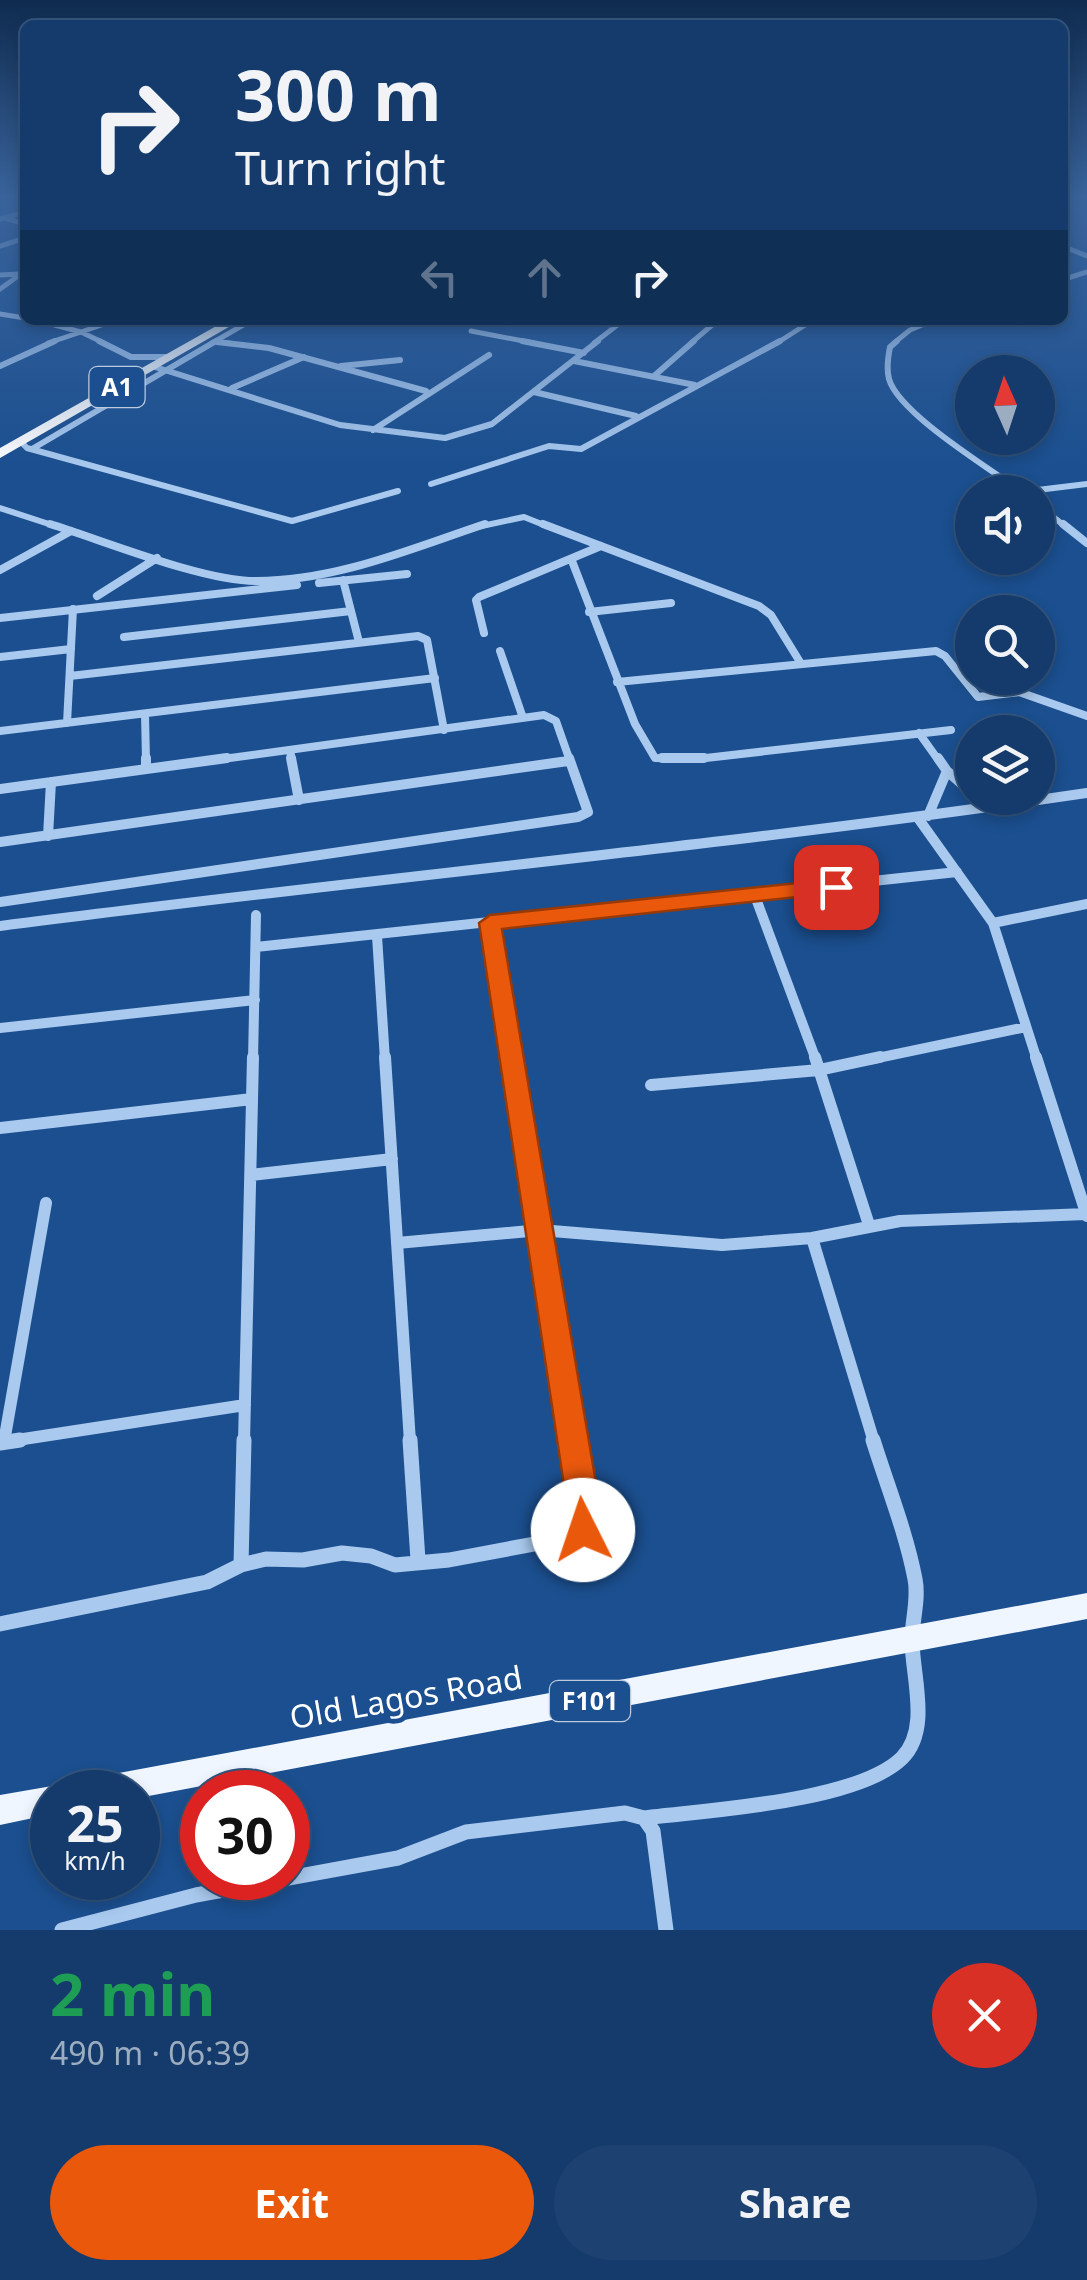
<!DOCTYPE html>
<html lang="en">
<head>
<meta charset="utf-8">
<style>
  body { margin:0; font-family:"Noto Sans",sans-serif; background:#1d4271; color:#f1f3f6; height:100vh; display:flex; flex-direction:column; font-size:38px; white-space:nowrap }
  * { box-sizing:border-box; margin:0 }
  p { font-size:32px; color:#9dadc1 }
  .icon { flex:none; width:55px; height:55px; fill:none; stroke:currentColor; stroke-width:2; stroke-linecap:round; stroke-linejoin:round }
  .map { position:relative; height:1930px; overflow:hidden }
  .details { display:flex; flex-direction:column; background:#143b6b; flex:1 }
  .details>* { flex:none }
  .banner { position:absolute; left:20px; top:20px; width:1048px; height:305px; border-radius:15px; box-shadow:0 5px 15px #0003,0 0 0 2px #33557e; background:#143b6b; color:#f1f3f6; overflow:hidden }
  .needle { width:65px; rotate:357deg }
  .buttons { position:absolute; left:955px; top:355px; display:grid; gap:20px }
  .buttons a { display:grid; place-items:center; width:100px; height:100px; border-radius:50%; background:#143b6b; box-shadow:0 5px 15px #0003,0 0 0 2px #33557e; font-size:50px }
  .speed { position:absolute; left:30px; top:1770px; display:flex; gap:20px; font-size:50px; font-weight:700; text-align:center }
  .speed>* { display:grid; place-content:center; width:130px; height:130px; border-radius:50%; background:#143b6b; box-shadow:0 5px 15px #0003,0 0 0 2px #33557e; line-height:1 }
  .speed small { font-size:25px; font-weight:400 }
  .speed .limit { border:15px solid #d22; background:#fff; color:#111 }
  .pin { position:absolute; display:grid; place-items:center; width:85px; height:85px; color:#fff; margin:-42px; border-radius:20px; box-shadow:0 5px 15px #0006 }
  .me { position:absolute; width:110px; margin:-55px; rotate:356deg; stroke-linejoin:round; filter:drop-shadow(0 0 8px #0008) }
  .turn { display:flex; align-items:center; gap:35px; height:210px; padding:0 50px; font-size:45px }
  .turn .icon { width:130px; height:130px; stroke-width:2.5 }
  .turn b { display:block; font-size:70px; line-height:85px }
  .lanes { display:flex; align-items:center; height:95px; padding:0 50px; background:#0003; justify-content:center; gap:50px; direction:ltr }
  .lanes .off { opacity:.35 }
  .round { display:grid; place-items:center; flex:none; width:105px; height:105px; border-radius:52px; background:#1d4271 }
  .head { display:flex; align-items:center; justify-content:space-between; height:170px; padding:0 50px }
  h1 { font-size:60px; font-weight:700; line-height:75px; color:#1e9e55 }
  .action { display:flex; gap:20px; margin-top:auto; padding:20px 50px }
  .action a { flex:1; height:115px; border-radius:60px; background:#ea580c; color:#fff; font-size:40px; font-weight:700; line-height:115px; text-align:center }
  .action a+a { background:#1d4271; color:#f1f3f6 }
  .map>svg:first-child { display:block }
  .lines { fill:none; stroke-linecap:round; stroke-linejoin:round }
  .street-far5 { stroke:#a9c9ee; stroke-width:5 }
  .street-far4 { stroke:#a9c9ee; stroke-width:6 }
  .street-far3 { stroke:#a9c9ee; stroke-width:8 }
  .street-far2 { stroke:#a9c9ee; stroke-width:10 }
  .street-far1 { stroke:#a9c9ee; stroke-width:12 }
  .street { stroke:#a9c9ee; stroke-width:15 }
  .primary { fill:#f0f6ff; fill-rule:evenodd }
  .highway { fill:#fff; fill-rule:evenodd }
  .route { fill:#ea580c; stroke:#983908; stroke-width:2.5 }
  .labels { text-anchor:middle; stroke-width:10; stroke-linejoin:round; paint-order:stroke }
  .shield { fill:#1b4f8f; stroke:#bbcadd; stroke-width:2.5 }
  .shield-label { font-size:25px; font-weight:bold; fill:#fff }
  .near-street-label { font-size:32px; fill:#fff; stroke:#1b4f8f }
</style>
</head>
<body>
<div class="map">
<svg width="1087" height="1930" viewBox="0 0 1087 1930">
  <rect width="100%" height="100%" fill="#1b4f8f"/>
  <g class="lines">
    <path class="street-far5" d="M5 218 25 224
      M0 219 25 212
      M0 246 25 238
      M1062 246 1087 256
      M0 275 19 274
      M1062 280 1087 272
      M0 289 21 274
      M0 314 25 318
      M36 320 81 332 116 320
      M199 320 227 324
      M584 320 616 326
      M471 331 534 343
      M217 342 229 343
      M48 343 81 332 104 343
      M212 343 252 320
      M594 343 624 320
      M691 343 718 320
      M777 343 813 320
      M894 343 910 330 934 320"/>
    <path class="street-far4" d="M99 341 131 357H170
      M522 341 584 353
      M897 341 890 347C888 357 886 368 889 379 899 414 991 469 1022 492
      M217 342 269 348 426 391
      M574 361 695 385
      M0 366 55 341
      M341 366 400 360
      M155 367 340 425 445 438 492 424 598 341
      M654 376 694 341
      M232 388 304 357
      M534 392 636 416
      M373 430 489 355
      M22 443 27 448 292 521 398 491
      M32 449 216 341
      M431 484 549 446 581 449 780 341
      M1021 492 1087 484
      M1038 505 1066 527
      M0 508 58 527
      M477 527 524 517 549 527"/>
    <path class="street-far3" d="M50 524C105 541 202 581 256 581 336 581 410 549 485 524
      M543 524 759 606 771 615 800 662
      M1063 524 1087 543
      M572 561 635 724 655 758 697 759 951 730
      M0 570 71 531
      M343 580 359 642
      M319 583 407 574
      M97 596 157 558
      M589 612 671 603
      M0 618 297 585
      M484 633 476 600 479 597 601 546
      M124 637 351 611
      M500 651 523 718
      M0 657 71 649
      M70 676 418 636 427 640 444 730
      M617 682 936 651 945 656 978 697 1019 692 1087 716
      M145 714 146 761
      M67 723 73 609
      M0 731 435 678
      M919 733 939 761
      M290 750 292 761
      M208 761 544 715 556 721 570 761"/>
    <path class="street-far2" d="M146 758V769
      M291 758 299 800
      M662 758H704
      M947 771 972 793
      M0 789 227 758
      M928 816 947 771 938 758
      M918 818 993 923 1037 1060
      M48 836 51 782
      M0 842 568 761
      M755 896 816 1060
      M0 902 578 817 588 812 569 758
      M490 923 512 1060
      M993 923 1087 904
      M0 926C362 879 726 846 1087 793
      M377 936 385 1060
      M256 947 957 872
      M0 1028 255 1000
      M253 1060 256 915
      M868 1060 1026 1027"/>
    <path class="street-far1" d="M385 1057 410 1442
      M512 1057 574 1442
      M815 1057 869 1225
      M1036 1057 1087 1216
      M651 1085 819 1070 880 1057
      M0 1128 252 1099
      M251 1175 392 1159
      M812 1238 874 1442
      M397 1243 540 1230 722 1245 812 1238 900 1221 1086 1214
      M4 1442 46 1203
      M4 1442 245 1405
      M244 1442 253 1057"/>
    <path class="street" d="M410 1440 418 1560
      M0 1443 20 1440
      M241 1565 244 1440
      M0 1624 207 1582 241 1565 266 1559 303 1560 342 1553 371 1556 395 1565 449 1560 572 1537 583 1530 585 1512 573 1440
      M644 1818C707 1810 857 1802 902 1758 931 1729 912 1676 912 1640 912 1620 919 1599 915 1579 906 1532 887 1485 873 1440
      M62 1930 196 1895 398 1858 466 1832 625 1813 644 1818 653 1831 666 1930"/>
    <path class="primary" d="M1087 1593V1619L138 1798V1792H78L82 1782 92 1778Z
      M52 1786 63 1792H52V1814L0 1825V1795Z"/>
    <path class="highway" d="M227 320H241L0 458V448Z"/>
  </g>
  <linearGradient id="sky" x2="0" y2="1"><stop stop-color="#0f2b4f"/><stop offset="0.42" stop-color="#39639b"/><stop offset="1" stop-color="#39639b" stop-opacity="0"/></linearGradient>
  <rect width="1087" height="469" fill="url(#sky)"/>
  <path class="route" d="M836 879 843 882 846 887 843 892 502 929 601 1512 595 1542 583 1547 572 1542 567 1530 568 1512 479 923 490 915Z"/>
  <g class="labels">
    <g class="shield">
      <rect x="89.5" y="367" width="55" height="40" rx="8"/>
      <rect x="550" y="1681" width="80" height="40" rx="8"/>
    </g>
    <g class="shield-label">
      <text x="117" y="396">A1</text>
      <text x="590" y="1710">F101</text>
    </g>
    <g class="near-street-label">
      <text transform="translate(406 1698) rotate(-10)" y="11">Old Lagos Road</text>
    </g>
  </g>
</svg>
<div class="buttons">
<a><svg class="needle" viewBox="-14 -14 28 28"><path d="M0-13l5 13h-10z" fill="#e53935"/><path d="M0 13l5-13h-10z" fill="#9dadc1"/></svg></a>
<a><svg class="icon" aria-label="sound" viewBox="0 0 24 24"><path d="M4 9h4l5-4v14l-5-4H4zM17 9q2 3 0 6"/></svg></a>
<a><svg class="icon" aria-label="search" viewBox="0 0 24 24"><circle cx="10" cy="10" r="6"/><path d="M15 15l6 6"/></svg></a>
<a><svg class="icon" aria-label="layers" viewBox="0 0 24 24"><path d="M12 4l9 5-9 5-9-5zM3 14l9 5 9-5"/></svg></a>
</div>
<div class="speed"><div>25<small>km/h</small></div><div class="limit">30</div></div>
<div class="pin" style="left:836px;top:887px;background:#d93025"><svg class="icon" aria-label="arrive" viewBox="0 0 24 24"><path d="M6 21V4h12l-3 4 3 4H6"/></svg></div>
<svg class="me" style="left:583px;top:1530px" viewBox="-20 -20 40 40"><circle r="19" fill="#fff"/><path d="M0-13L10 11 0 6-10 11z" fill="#ea580c"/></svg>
<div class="banner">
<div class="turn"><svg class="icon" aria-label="right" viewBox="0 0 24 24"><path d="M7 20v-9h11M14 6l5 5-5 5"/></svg><div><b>300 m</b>Turn right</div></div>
<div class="lanes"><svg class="icon off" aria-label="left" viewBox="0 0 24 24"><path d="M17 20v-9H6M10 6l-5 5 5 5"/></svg><svg class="icon off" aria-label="ahead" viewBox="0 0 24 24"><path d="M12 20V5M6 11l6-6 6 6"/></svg><svg class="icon" aria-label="right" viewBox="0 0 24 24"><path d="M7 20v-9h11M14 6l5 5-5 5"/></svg></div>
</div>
</div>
<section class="details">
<div class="head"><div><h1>2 min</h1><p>490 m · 06:39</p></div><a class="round" style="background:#d93025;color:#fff"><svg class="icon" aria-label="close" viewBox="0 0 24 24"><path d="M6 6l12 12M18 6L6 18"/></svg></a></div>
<div class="action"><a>Exit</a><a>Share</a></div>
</section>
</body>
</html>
